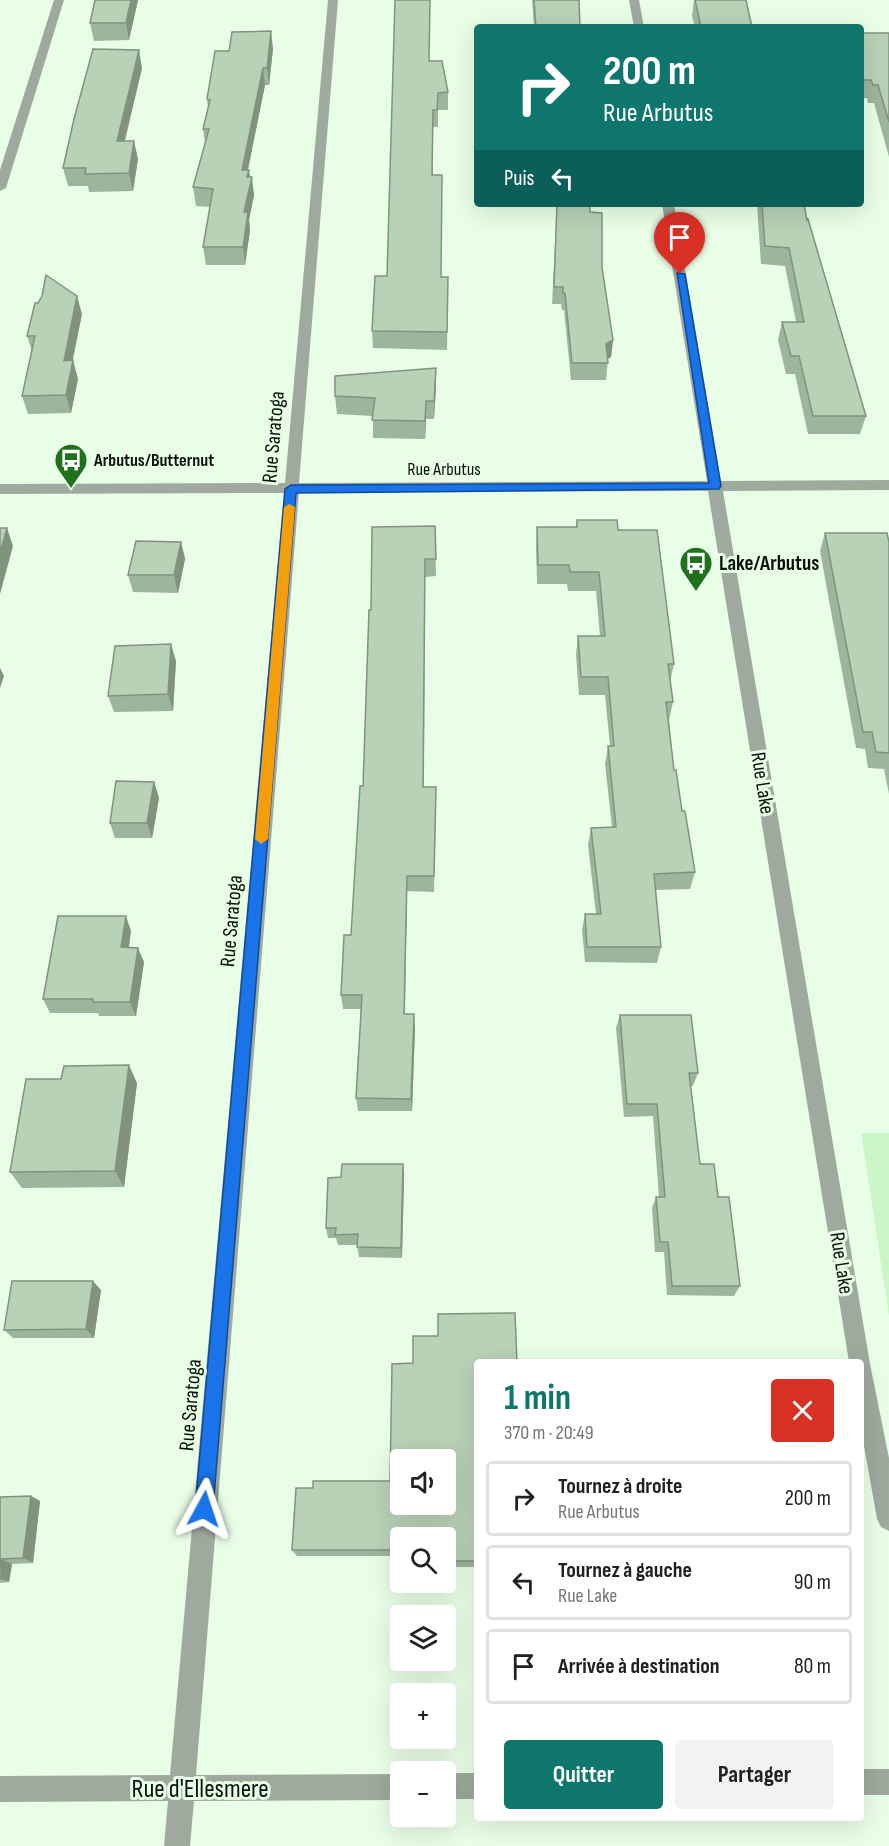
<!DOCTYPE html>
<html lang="fr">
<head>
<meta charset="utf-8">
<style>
  body { margin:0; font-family:"Sofia Sans Condensed",sans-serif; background:#f2f2f2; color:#202124; height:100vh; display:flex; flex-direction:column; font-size:22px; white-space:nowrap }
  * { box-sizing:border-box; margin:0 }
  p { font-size:20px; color:#757577 }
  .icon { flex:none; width:33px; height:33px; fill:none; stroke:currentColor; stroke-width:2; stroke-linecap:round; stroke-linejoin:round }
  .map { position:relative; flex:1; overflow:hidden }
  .side { position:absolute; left:474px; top:1359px; width:390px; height:462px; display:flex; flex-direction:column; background:#fff; border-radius:6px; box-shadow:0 6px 24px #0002 }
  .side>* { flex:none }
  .banner { position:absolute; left:474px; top:24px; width:390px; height:183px; border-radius:6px; box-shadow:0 6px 24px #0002; background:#0f766e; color:#fff; overflow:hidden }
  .fabs { position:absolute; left:390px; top:1449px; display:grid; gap:12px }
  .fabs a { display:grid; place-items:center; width:66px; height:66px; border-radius:6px; background:#fff; box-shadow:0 6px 24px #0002; font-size:30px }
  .pin { position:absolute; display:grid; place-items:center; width:51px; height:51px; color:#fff; margin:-62px -26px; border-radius:50% 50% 50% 0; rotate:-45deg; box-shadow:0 0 6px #0007 }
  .pin .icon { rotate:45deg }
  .me { position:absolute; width:66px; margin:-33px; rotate:5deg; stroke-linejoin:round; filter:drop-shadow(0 0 4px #0008) }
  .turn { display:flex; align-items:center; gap:21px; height:126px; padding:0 30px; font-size:27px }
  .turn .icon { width:78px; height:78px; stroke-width:2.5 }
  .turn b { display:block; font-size:42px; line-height:51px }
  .then { display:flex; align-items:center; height:57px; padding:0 30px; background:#0003; gap:12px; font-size:22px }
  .round { display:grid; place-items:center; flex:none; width:63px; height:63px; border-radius:6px; background:#f2f2f2 }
  .headline { display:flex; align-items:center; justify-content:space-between; height:102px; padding:0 30px }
  h1 { font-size:36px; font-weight:700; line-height:45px; color:#0f766e }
  .cta { display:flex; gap:12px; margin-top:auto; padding:12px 30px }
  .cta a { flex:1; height:69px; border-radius:6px; background:#0f766e; color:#fff; font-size:24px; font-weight:700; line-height:69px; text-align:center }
  .cta a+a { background:#f2f2f2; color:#202124 }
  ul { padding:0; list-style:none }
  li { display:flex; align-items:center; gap:18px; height:75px; margin:0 12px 9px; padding:0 18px; border:3px solid #e0e0e0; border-radius:6px }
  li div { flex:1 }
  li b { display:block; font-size:22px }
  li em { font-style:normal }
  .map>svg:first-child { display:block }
  .green { fill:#cbf6c7 }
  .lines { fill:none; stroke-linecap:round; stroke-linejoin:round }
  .minor { fill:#9faa9e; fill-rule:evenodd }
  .wall { fill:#9eb59d }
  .shaded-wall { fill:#81937f }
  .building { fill:#b8d2b6; stroke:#81937f; stroke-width:1.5; fill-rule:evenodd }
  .route { fill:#1a73e8; stroke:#114b97; stroke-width:1.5 }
  .slow { fill:#f59e0b }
  .labels { text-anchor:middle; stroke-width:6; stroke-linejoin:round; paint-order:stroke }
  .far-poi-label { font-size:18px; font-weight:bold; fill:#091208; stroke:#e9fee7; text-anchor:start }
  .far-street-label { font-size:18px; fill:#091208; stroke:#e9fee7 }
  .street-label { font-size:21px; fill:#091208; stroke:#e9fee7 }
  .poi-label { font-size:21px; font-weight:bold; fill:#091208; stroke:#e9fee7; text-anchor:start }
  .near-street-label { font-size:26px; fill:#091208; stroke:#e9fee7 }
</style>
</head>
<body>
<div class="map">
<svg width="889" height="1846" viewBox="0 0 889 1846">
  <rect width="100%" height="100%" fill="#e9fee7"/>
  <path class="green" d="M861 1133H889V1316Z"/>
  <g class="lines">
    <path class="minor" d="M54 0H64L6 188 0 191V170Z
      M328 0H338L299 483 707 481 662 204H674L721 481 889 480V490L723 491 870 1364 889 1458V1531L881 1527 877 1519 861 1429V1362H849L708 491 299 492 196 1775 400 1774V1800L194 1801 190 1846H164L168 1801 0 1802V1776L170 1775 284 493 0 494V484L285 483Z
      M629 0H639L644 27H634Z
      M861 1769H889V1795H861Z
      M446 1773H477V1799H446Z"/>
  </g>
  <path class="wall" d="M95 0H138L129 40 94 41 90 23Z
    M532 0H579L580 27H534Z
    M694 0H746L752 27H695L692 16Z
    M430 15 429 61 448 92V110H438V127H433V175L441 277H448L447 350 373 348 372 331 387 276Z
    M861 33H889V157L874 103H868L867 98H861Z
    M273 49 269 85H265L248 170 254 195 249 220 250 230 245 265H206L203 247 210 207 196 206 193 187 205 143 203 129 208 107 207 99Z
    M142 68 125 141 138 159 133 191 89 192 88 186H68L63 168Z
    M557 204H590V212L602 267 613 340 611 357 608 359 606 380H571L564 310H562L561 304H552Z
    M757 204H804L807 220 866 416 860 434H808L795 374H786L778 340 782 322H796L785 266 761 264Z
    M82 314 72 360 78 379 71 413 28 414 22 396 32 351 27 336Z
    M436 386 434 419H426L425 439 373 438V416L337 414 335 396Z
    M577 520 618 530 674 664 670 682 673 702 669 720 674 770 695 872 690 889 655 890 661 947 657 963 585 962 582 930 585 914H596L588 845 591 828 612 827 605 764 608 746H610L605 695H579L576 654 578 636H600L596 591H568L567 584H537L536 546 537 527H576Z
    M435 526 436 576 425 577 424 787 436 803 434 892 407 891 405 1014 415 1028 412 1111H358L356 1098 361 1009H343L341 995 351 935 363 786 371 610Z
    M825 533 889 542V794L884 769 868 768 865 749 856 748 820 551Z
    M181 542 185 559 178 593 133 592 128 575Z
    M176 661 173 711 114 712 108 696Z
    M154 782 159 798 152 838H115L110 823Z
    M131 931 129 947 144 962 136 1016H99L98 1013H50L43 999Z
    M620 1015 698 1073 693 1086H691L700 1164 718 1197 740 1286 734 1296 667 1295 664 1252H655L652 1208 656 1197H659L653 1116 624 1117 616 1028Z
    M61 1079 137 1083 124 1187 22 1188 10 1172Z
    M403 1164 404 1176 402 1258 359 1257 357 1245H338L336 1238H328L326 1228 341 1177Z
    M101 1290 94 1338H13L4 1330Z
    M477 1362V1567H446V1538H400V1556H297L292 1550 313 1488 390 1481Z
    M31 1496 40 1501 33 1563 12 1564 9 1582 0 1583V1497Z"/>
  <path class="shaded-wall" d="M131 0H138L129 40 126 23Z
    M271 31 273 49 269 85 267 68Z
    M139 50 142 68 120 159 117 141Z
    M263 68 265 85 244 188 242 170Z
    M134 141 138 159 133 191 129 173Z
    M249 170 251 184 252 177 254 195 249 220 250 230 245 265 243 247 244 212 247 177Z
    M77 296 82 314 69 379 64 361Z
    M613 340 611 357 604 361 606 344Z
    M73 360 78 379 71 413 66 395Z
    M436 368V386L434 419V401Z
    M426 401V419L425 439V421Z
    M7 528 13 546 0 594V553Z
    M181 542 185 559 178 593 174 575Z
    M171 644 176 661 173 711 168 694Z
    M0 668 4 676 0 688Z
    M154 782 159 798 152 838 147 823Z
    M407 876V891L404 1028V1014Z
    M126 916 131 931 126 962 121 947Z
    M138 948 144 962 136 1016 130 1002Z
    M414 1014 415 1028 412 1111 411 1099Z
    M129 1065 137 1083 124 1187 115 1171Z
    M403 1164 404 1176 402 1258 401 1248Z
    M93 1281 101 1290 94 1338 86 1329Z
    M31 1496 40 1501 33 1563 23 1558Z
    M1 1559 12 1564 9 1582 0 1579Z"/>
  <path class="building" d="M95 0H131L126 23H90Z
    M395 0H430L429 61H442L448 92 438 93 437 110H433L432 175H442L441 277H448L447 332 372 331 375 276H387Z
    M534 0H579L580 27H536Z
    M695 0H746L752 27H701Z
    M271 31 267 68H263L242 170H249L247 177H252L244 212H248L243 247H203L213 189 193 187 209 129H203L210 100 207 99 215 51H229L232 32Z
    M861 33H889V122L878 85H873L871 80H864L861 71Z
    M93 49 139 50 117 141H134L129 173 85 174 86 168H63L74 119Z
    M557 204H590V212L602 213V267L613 340 606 344 608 363H572L565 293H563V287H554Z
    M762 204H804L807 220 808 219 866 416H813L799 356H791L782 322H804L789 248 765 246Z
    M46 275 77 296 64 361 73 360 66 395 22 396 35 336H27L35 303H38L42 296Z
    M436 368 434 401H426L425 421 372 420 375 398 335 396V376Z
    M577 520H617L618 530H657L674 664H668L673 702H666L674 770H676L682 811H685L695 872 654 874 661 947H587L585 914H601L591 828 616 827 608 746H614L608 677H581L578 636H605L599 572H570L569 565H538L537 527H577Z
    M435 526 436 559H425L423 787H436L434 876H407L404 1014H414L411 1099 356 1098 362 995H341L344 935H351L360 786H363L369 610H371L372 527Z
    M0 528H7L0 553Z
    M825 533H887L889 542V753L876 752 872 732H863Z
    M136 541 181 542 174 575H128Z
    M171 644 168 694 108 696 115 646Z
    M116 781 154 782 147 823H110Z
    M58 916H126L121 947 138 948 130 1002H93V999H43Z
    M620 1015H691L698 1073H689L700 1164H714L718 1197H729L740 1286H672L668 1242H660L656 1197H665L657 1104H627Z
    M129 1065 115 1171 10 1172 26 1079H61L64 1066Z
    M342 1164H403L401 1248 357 1247 358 1234 335 1235 336 1228H326L328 1178 341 1177Z
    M12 1281H93L86 1329 4 1330Z
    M515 1313 517 1362H477V1561H446V1538H400V1550H292L296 1488H313V1481H390L392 1364 413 1363V1336H438V1314ZM400 1460H446V1504H400Z
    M31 1496 23 1558 1 1559 0 1569V1497Z"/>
  <path class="route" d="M677 273 685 274 721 486 719 489 296 493 213 1509 210 1515 204 1518 198 1515 195 1509 285 489 291 485 709 483Z"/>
  <path class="slow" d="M289 504 295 507 268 839 261 844 255 839 284 507Z"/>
  <defs>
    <symbol id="bus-pin" viewBox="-11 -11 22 30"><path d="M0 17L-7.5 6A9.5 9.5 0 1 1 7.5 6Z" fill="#1f721b" stroke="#e9fee7"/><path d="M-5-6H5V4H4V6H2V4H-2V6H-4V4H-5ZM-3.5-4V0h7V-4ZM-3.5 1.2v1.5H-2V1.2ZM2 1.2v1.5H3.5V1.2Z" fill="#fff"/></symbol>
  </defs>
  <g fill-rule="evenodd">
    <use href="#bus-pin" x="52" y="441" width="38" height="52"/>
    <use href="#bus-pin" x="677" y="544" width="38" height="52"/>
  </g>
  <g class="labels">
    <g class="far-poi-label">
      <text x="94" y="466">Arbutus/Butternut</text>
    </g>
    <g class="far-street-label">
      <text x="444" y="475">Rue Arbutus</text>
    </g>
    <g class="street-label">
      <text transform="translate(273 437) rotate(-85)" y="7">Rue Saratoga</text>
      <text transform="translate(763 783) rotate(81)" y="7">Rue Lake</text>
      <text transform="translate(231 921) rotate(-85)" y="7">Rue Saratoga</text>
      <text transform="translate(842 1263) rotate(81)" y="7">Rue Lake</text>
      <text transform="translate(190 1405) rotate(-85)" y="7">Rue Saratoga</text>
    </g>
    <g class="poi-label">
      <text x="719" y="570">Lake/Arbutus</text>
    </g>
    <g class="near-street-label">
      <text x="200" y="1797">Rue d'Ellesmere</text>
    </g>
  </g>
</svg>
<div class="fabs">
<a><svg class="icon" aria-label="sound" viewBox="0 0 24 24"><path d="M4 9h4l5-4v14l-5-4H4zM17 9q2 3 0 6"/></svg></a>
<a><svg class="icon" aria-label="search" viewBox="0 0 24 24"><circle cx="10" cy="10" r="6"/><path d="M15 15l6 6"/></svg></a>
<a><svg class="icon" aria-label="layers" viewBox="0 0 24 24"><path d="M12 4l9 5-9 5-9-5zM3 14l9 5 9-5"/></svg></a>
<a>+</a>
<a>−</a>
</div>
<div class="pin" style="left:680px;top:274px;background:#d93025"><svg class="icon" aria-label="arrive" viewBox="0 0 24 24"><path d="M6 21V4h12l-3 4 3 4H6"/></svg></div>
<svg class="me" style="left:204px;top:1509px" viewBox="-20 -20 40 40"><path d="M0-17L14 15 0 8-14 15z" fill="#1a73e8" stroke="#fff" stroke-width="4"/></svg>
<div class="banner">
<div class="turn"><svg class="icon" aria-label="right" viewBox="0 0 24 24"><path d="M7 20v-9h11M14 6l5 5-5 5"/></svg><div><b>200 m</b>Rue Arbutus</div></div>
<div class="then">Puis<svg class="icon" aria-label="left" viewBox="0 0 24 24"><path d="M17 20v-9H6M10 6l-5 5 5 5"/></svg></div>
</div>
<section class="side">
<div class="headline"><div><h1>1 min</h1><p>370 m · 20:49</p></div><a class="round" style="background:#d93025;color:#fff"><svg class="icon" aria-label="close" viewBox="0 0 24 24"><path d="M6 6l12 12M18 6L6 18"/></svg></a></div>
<ul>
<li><svg class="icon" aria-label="right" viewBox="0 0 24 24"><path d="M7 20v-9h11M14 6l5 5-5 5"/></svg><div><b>Tournez à droite</b><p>Rue Arbutus</p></div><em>200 m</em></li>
<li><svg class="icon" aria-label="left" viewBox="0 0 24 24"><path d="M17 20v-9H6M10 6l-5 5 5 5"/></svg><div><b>Tournez à gauche</b><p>Rue Lake</p></div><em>90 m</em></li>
<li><svg class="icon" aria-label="arrive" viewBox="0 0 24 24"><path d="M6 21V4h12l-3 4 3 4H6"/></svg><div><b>Arrivée à destination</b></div><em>80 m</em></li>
</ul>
<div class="cta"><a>Quitter</a><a>Partager</a></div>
</section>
</div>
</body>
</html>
